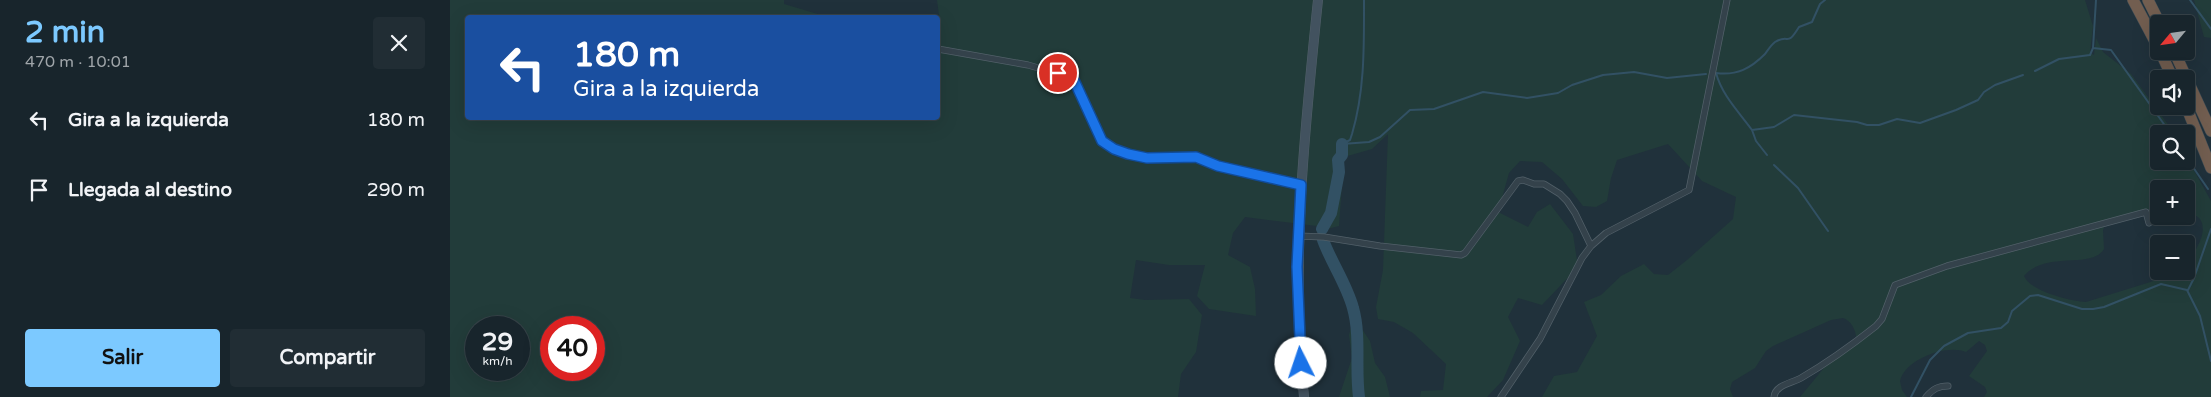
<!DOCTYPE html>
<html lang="es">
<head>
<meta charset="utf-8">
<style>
  body { margin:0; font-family:"Varela Round",sans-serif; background:#212d34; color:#f1f3f6; height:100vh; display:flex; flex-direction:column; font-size:19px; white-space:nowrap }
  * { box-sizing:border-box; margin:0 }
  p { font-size:16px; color:#9fa5a9 }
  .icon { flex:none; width:28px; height:28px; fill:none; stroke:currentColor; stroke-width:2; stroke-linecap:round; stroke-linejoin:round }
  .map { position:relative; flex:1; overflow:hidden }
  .side { display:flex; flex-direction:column; background:#18252c; width:450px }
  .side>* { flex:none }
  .top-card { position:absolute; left:15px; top:15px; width:475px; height:105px; border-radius:5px; box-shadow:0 5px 20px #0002,0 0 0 1px #364248; background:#1a4fa0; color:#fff; overflow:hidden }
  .needle { width:32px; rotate:241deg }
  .tools { position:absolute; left:1700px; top:15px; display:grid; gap:10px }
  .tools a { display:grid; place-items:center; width:45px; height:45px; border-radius:5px; background:#18252c; box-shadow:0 5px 20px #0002,0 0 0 1px #364248; font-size:25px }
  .speed { position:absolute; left:15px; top:316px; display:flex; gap:10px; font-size:25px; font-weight:700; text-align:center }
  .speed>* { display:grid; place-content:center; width:65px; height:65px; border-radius:50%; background:#18252c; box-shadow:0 5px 20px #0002,0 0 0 1px #364248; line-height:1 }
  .speed small { font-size:12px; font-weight:400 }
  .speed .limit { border:8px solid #d22; background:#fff; color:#111 }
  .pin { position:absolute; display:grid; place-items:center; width:42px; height:42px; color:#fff; margin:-21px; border:2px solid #fff; border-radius:50%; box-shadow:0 1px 5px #0007 }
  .me { position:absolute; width:55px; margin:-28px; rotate:356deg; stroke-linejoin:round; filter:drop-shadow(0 0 4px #0008) }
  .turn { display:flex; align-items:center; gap:18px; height:105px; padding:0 25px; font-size:22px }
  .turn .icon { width:65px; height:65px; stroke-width:2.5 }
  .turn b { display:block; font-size:35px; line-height:42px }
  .round { display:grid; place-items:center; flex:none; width:52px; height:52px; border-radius:5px; background:#212d34 }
  .headline { display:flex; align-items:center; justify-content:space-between; height:85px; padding:0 25px }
  h1 { font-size:30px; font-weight:800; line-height:38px; color:#7cc9ff }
  .button { display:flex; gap:10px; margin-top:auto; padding:10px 25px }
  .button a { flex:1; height:58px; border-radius:5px; background:#7cc9ff; color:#111; font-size:20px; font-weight:800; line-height:58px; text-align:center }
  .button a+a { background:#212d34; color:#f1f3f6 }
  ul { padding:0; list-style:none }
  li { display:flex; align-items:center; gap:15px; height:70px; padding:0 25px }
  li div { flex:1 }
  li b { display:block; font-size:19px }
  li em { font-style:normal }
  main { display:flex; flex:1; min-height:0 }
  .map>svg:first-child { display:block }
  .green { fill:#223c3a; fill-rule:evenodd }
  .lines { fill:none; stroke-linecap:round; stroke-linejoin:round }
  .stream { stroke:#325164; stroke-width:2 }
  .river { stroke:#325164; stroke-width:12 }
  .street-casing { stroke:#526069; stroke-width:7 }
  .secondary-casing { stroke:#526069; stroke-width:10 }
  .highway-casing { stroke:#3f4d56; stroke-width:12 }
  .street { stroke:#34424b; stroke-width:5.5 }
  .secondary { stroke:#42525f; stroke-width:9 }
  .highway { stroke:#725e50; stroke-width:11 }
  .route-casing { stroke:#114b97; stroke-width:12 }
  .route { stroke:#1a73e8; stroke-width:9 }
</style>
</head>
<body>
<main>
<section class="side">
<div class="headline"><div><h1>2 min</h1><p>470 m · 10:01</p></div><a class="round"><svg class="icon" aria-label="close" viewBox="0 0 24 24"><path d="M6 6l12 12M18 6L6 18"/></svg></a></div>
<ul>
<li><svg class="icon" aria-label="left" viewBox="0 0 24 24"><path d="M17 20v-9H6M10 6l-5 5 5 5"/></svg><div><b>Gira a la izquierda</b></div><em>180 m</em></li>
<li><svg class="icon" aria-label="arrive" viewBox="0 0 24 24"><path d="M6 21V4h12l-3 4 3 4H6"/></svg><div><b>Llegada al destino</b></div><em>290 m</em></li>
</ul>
<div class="button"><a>Salir</a><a>Compartir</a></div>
</section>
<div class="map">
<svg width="1761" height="397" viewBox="0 0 1761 397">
  <rect width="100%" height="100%" fill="#20313b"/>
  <path class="green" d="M0 0H334V4L371 15 411 17 18 18V118H488V24L489 15 487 0H1635L1643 26 1640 53 1644 55 1646 38 1653 52 1681 74 1725 134H1709V161H1736V156L1761 201V397H1534L1537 392 1535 387 1519 376 1537 351 1535 345 1529 341 1516 352C1497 344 1455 359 1450 381L1452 390 1457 397H1350L1378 363 1406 341C1407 332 1402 321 1393 318L1381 320 1323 346 1316 351 1305 368 1282 382 1280 389 1283 397H1092L1104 376 1127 372 1147 336 1134 302 1151 295 1171 276 1194 264 1204 274 1218 275 1237 260 1283 219 1286 197 1252 181 1218 144 1167 160 1161 178 1157 201 1146 207 1133 206 1112 179 1092 162 1070 161 1059 173 1048 212 1078 227 1087 212 1100 204 1123 234 1128 267 1092 305 1068 298 1058 317 1070 341 1053 380 1037 397H970L971 391 993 390 996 364 963 333 944 322 928 319 926 307 933 270 938 134 922 149 894 157 889 226 873 230 867 226 795 217 783 233 778 255 800 267 805 289 806 316 759 309 747 296 755 265H719L686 260 680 298 695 300 739 299 752 315 746 352 731 374 728 397H0ZM1709 189H1736V211C1740 214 1747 215 1750 219 1761 237 1736 259 1736 271L1636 302C1620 301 1580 291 1574 276 1596 250 1641 270 1654 249L1653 230 1656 223 1709 206ZM26 328H69V370H26ZM101 328H144V370H101Z
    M1744 0H1761V38L1754 37Z
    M903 320 910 326 920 341 925 363 935 377 940 397H889L902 358 899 335Z"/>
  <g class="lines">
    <path class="stream" d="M1740 0 1761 29
      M1643 48 1646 0
      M1585 71 1609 59 1640 55 1643 48 1661 50 1721 134
      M1266 73C1272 95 1288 111 1302 130L1324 127 1344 115 1407 122 1417 125H1429L1447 119 1470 123 1506 110 1528 100 1534 92 1545 85 1573 75
      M1266 73C1287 76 1301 68 1315 54 1318 50 1321 45 1325 42 1340 33 1336 48 1349 27L1362 22 1370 4 1375 0
      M1302 130 1306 141 1317 155
      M894 143 900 140 902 134C915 90 914 45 914 0
      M892 144 919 142 930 137 960 110 984 109 1033 92 1077 98 1108 93 1122 85 1153 75 1184 72 1217 78 1256 74
      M1736 157 1758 189
      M1324 165 1348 188 1378 231
      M1738 290 1744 278 1761 229
      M1461 397 1480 360 1494 346 1518 333 1551 328 1558 322 1562 311 1580 296 1588 295 1632 309H1643L1654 307 1711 284 1737 290 1750 316 1761 361"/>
    <path class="river" d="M872 229 881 213 889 172 888 160 892 155V144
      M873 240C881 262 897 285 903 308 911 336 905 368 909 397"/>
    <defs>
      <path id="street" d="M488 49 578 65 623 78 652 141 664 149 678 154 697 157H746L769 166 851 185
        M848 236 874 237 930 246 1011 255 1015 253 1068 181 1073 180 1084 184H1094L1110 194 1117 201 1125 213 1141 246
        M1051 397 1090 339 1132 258 1141 246 1156 233 1239 190 1277 0
        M1324 397C1325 385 1342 383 1351 378 1377 363 1402 345 1426 326L1432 319 1445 285 1497 266 1696 212 1699 223
        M1476 397C1483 389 1488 386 1498 386"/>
      <path id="secondary" d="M854 397C841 261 854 135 868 0"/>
      <path id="highway" d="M1683 0 1709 49
        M1698 0 1710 24
        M1710 51 1723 79
        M1724 51 1761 131
        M1736 106 1761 168"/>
    </defs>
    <use href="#street" class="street-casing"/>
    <use href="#secondary" class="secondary-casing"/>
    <use href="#highway" class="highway-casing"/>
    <use href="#street" class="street"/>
    <use href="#secondary" class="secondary"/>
    <use href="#highway" class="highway"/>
  </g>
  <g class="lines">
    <defs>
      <path id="route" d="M608 73 623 78 652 141 664 149 678 154 697 158 746 157 768 166 851 185 847 267 851 363"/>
    </defs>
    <use href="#route" class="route-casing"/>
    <use href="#route" class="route"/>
  </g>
</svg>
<div class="tools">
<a><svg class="needle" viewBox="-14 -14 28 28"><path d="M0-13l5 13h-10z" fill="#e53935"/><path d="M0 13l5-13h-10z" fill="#9fa5a9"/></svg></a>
<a><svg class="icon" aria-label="sound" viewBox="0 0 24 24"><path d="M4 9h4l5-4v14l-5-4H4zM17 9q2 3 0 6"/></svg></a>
<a><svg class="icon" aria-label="search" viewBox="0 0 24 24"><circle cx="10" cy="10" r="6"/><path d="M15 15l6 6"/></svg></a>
<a>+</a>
<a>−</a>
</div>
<div class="speed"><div>29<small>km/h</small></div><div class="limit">40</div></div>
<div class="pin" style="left:608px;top:73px;background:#d93025"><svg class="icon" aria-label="arrive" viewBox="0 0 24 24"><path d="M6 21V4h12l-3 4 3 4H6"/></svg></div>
<svg class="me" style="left:851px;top:363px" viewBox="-20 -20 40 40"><circle r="19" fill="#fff"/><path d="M0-13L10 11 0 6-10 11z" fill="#1a73e8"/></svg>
<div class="top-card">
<div class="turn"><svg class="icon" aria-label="left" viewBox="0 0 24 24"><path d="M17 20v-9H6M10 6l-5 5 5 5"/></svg><div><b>180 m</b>Gira a la izquierda</div></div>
</div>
</div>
</main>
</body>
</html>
